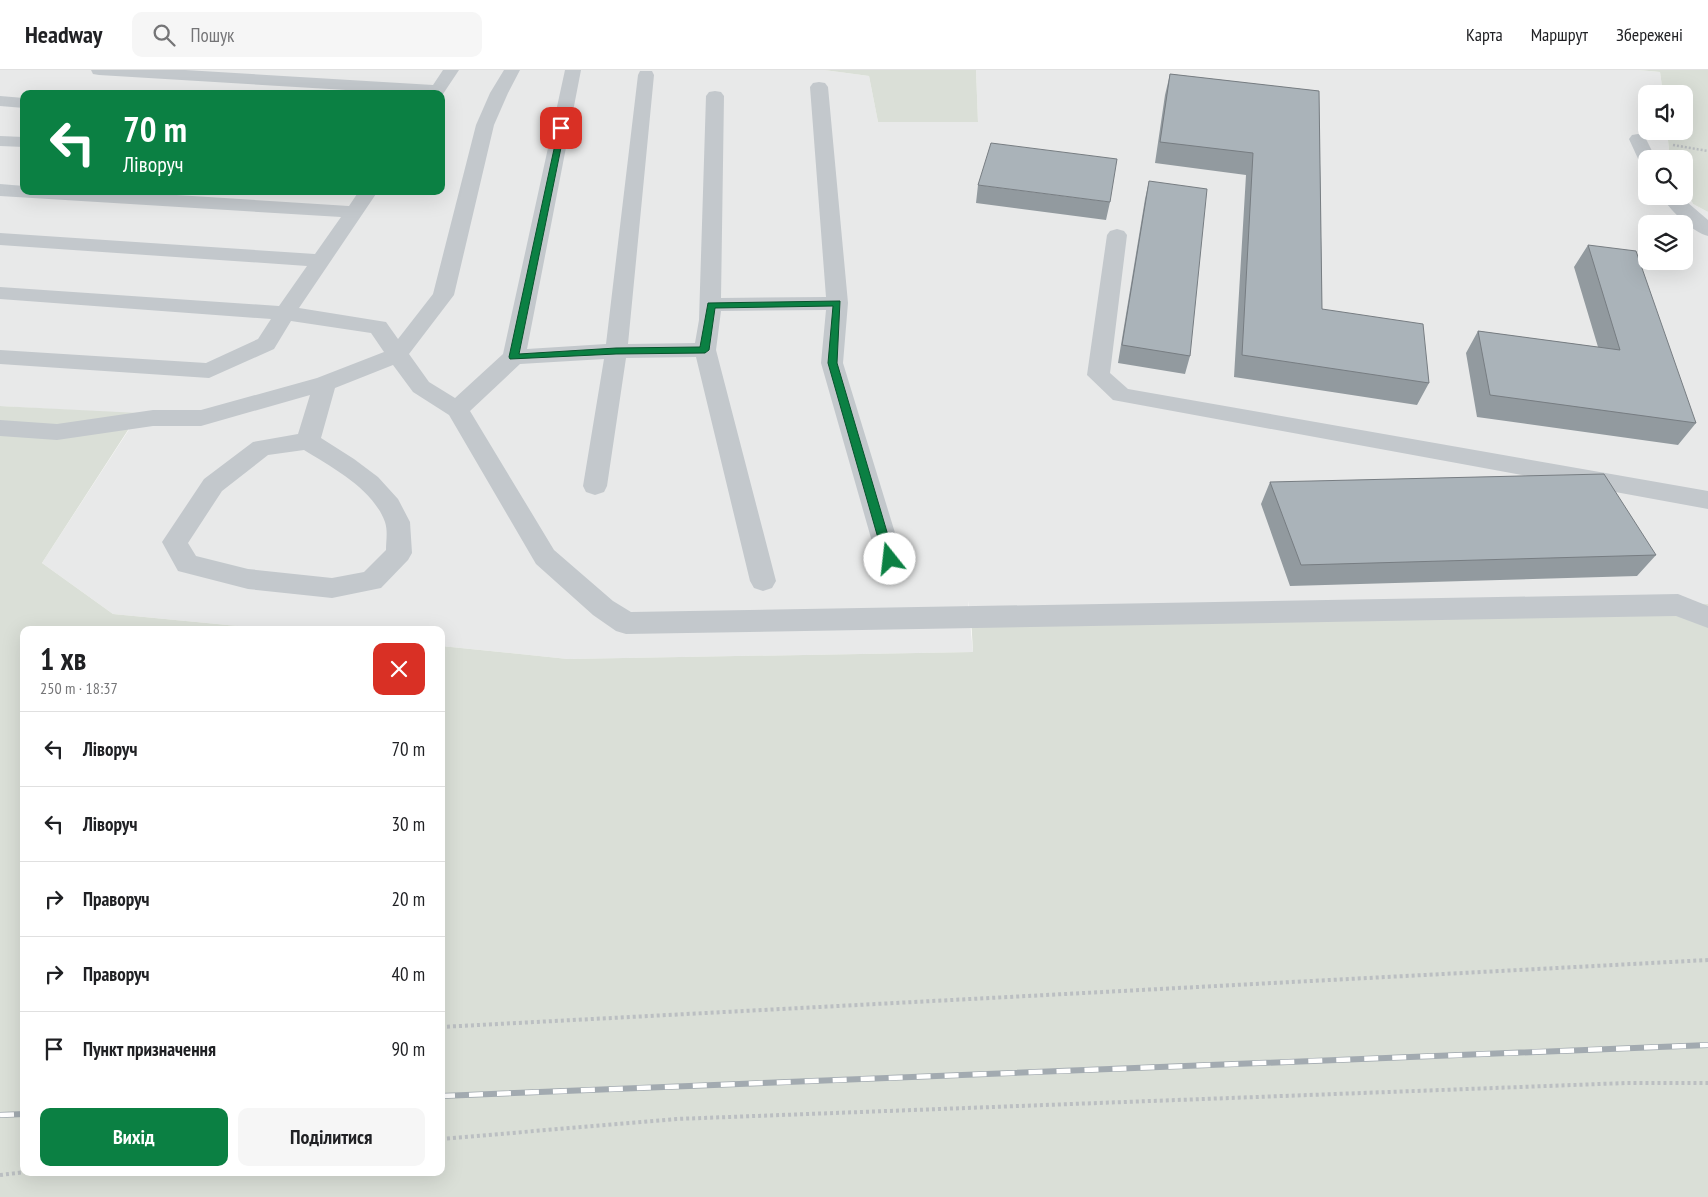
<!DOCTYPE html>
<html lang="uk">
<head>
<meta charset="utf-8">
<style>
  body { margin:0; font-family:"PT Sans Narrow",sans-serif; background:#f6f6f6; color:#202124; height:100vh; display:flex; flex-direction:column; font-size:19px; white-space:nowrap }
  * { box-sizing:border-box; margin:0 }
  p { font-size:16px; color:#757577 }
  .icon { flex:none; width:28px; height:28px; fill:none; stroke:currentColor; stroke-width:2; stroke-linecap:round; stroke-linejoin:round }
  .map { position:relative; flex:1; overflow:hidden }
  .panel { position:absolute; left:20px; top:556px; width:425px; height:550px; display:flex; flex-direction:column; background:#fff; border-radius:10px; box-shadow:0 5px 20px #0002 }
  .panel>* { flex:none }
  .banner { position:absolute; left:20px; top:20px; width:425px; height:105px; border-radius:10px; box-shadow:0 5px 20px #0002; background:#0b8043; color:#fff; overflow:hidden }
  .fabs { position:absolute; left:1638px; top:15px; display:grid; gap:10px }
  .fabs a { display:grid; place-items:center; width:55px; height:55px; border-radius:10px; background:#fff; box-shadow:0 5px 20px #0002; font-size:25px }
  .pin { position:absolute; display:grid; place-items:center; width:42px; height:42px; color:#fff; margin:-21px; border-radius:10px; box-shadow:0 2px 8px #0006 }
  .me { position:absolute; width:55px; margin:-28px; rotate:344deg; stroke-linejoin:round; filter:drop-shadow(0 0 4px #0008) }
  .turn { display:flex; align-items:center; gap:18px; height:105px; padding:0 20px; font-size:22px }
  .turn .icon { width:65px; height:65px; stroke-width:2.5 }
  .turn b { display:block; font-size:35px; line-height:42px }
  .round { display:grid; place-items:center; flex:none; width:52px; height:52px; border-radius:10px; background:#f6f6f6 }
  .headline { display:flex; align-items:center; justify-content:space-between; height:85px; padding:0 20px }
  h1 { font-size:30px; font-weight:600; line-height:38px }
  .action { display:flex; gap:10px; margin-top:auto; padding:10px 20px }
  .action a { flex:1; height:58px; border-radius:10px; background:#0b8043; color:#fff; font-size:20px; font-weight:600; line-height:58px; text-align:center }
  .action a+a { background:#f6f6f6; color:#202124 }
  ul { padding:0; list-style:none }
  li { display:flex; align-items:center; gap:15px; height:75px; padding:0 20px; border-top:1px solid #e0e0e0 }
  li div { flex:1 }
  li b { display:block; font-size:19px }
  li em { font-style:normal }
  header { display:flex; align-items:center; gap:30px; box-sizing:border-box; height:70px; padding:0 25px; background:#fff; border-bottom:1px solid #e0e0e0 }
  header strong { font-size:24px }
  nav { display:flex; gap:28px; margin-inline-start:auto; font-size:18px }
  .search { width:350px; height:45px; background:#f6f6f6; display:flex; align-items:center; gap:12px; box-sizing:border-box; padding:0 18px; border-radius:10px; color:#757577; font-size:19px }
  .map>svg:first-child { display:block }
  .built { fill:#e8e9e9; fill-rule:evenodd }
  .green { fill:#dadfd7 }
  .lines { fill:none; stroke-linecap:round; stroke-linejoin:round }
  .path-far1 { stroke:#bbbfc2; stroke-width:2.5; stroke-dasharray:2 2; stroke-linecap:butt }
  .path { stroke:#bbbfc2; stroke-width:4; stroke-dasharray:3 3; stroke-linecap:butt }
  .minor { fill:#c3c8cc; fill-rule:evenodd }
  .rail-casing { stroke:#a2aab0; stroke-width:6 }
  .rail { stroke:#fff; stroke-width:4.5; stroke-dasharray:14; stroke-linecap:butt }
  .wall { fill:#929a9f }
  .building { fill:#aab3b9; stroke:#777d82 }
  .route { fill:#0b8043; stroke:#07532c }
</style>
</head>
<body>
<header>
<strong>Headway</strong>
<div class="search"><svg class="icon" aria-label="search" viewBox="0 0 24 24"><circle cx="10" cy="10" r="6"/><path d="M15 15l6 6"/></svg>Пошук</div>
<nav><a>Карта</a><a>Маршрут</a><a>Збережені</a></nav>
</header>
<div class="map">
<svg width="1708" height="1127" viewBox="0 0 1708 1127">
  <rect width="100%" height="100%" fill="#fafaf8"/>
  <path class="built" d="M0 0H824L869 6 878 52H978L976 0H1638L1660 2 1663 24H1646V61H1667L1670 89H1646V126H1684V116L1693 134 1708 142V534L971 547 968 531 973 582 568 589 441 576V560H279L113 544 42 493 139 344 0 336ZM24 24H441V121H24ZM1646 154H1684V191H1646Z"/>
  <path class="green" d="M824 0H976L978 52H878L869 6Z
    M1638 0H1708V142L1693 134 1684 116V89H1670L1667 61H1684V24H1663L1660 2Z
    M0 336 139 343 42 493 113 544 279 560H24V1102H441V576L568 589 973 582 971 547 1708 534V1127H0Z"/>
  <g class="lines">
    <path class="path-far1" d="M1673 75 1708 81"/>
    <path class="path" d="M441 957 1708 890
      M441 1069 676 1049 1626 1013H1708
      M0 1105 26 1102"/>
    <path class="minor" d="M91 0H185L433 15 443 0H459L441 27V24H413L99 5 93 4Z
      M504 0H520L508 23 494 55 454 225 409 284 429 312 455 328 503 284 565 0H581L527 279 606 274 638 5 640 1H652L654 5 628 274 695 273 699 250 706 26 709 22 715 21 721 22 724 26 721 228 826 227 810 17 813 13 819 12 825 13 828 17 848 233 843 293 903 489 899 496 890 499 881 496 877 489 821 293 826 240 721 241 716 280 776 511 772 518 763 521 754 518 750 511 696 287 626 288 607 416 604 422 595 425 586 422 583 416 604 289 520 294 470 341 554 480 613 531 631 542 1678 524 1708 536V558L1676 546 626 564 616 561 593 545 536 494 449 345 413 322 393 295 335 318 321 368 354 389 378 407 398 429 410 452 412 483 408 490 381 518 332 528 248 519 178 501 162 472 204 409 253 372 298 364 310 325 201 356H153L57 370 0 366V350L57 354 153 340H201L317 308 384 282 371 263 291 251 274 279 209 308 0 294V280L206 293 258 269 271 249 0 229V217L279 236 307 196 0 175V163L315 184 341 147 0 126V114L24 116V121H113L349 136 359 121H378L299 238 386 252 398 269 433 224 476 55 490 23ZM304 380C333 398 373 419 385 452 388 461 386 471 386 480L364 502 332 508 248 499 196 486 188 473 222 421 268 385Z
      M0 26 24 28V38L0 36Z
      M1638 64 1644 65 1656 89H1646V94L1640 93 1629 69 1632 65Z
      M0 66 24 67V77L0 76Z
      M1661 126H1680L1708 150V166C1692 162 1670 140 1661 126Z
      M1117 159 1124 161 1127 165 1110 303 1128 319 1708 421V439L1113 330 1087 305 1107 165 1110 161Z"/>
    <defs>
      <path id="rail" d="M441 1026 1708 975
        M0 1045 24 1044"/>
    </defs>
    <use href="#rail" class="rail-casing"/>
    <use href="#rail" class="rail"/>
  </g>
  <path class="wall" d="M1170 4 1319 21 1322 239 1429 313 1417 335 1234 307 1246 105 1155 93 1165 25Z
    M1149 111 1190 286 1185 304 1118 293 1145 129Z
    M978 115 1110 132 1106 150 976 133Z
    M1588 175 1696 353 1678 375 1477 347 1466 283 1478 261 1598 277 1574 197Z
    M1270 412 1656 485 1637 506 1290 516 1261 434Z"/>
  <path class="building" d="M1170 4 1319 21 1322 239 1423 254 1429 313 1242 285 1253 83 1160 72Z
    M991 73 1117 89 1110 132 978 115Z
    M1149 111 1207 119 1190 286 1122 275Z
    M1588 175 1636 181 1696 353 1490 325 1478 261 1620 280Z
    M1604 404 1656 485 1301 495 1270 412Z"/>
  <path class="route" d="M559 56 565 58 519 284 616 278 700 277 708 233 840 231 837 293 895 489 894 492 890 493 884 489 828 293 833 236 715 238 709 280 705 283 616 284 510 289 509 287Z"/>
</svg>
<div class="fabs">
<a><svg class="icon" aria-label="sound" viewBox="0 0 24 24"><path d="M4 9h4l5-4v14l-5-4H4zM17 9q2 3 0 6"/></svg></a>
<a><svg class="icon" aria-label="search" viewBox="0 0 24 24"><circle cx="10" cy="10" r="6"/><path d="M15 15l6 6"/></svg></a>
<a><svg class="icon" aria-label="layers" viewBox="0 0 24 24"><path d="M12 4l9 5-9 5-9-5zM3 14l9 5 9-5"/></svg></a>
</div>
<div class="pin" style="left:561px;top:58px;background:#d93025"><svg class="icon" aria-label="arrive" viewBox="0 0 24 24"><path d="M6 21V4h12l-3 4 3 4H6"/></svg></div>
<svg class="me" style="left:890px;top:489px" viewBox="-20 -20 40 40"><circle r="19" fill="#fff"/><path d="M0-13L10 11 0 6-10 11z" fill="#0b8043"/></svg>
<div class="banner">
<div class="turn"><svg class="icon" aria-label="left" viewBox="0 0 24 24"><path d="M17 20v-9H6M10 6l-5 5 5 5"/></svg><div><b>70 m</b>Ліворуч</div></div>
</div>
<section class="panel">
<div class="headline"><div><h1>1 хв</h1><p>250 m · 18:37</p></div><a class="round" style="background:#d93025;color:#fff"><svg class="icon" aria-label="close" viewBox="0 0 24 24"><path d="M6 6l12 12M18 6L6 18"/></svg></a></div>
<ul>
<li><svg class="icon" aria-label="left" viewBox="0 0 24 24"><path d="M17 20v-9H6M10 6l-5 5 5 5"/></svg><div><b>Ліворуч</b></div><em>70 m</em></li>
<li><svg class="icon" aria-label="left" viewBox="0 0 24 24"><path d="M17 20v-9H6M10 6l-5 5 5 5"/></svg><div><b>Ліворуч</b></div><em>30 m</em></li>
<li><svg class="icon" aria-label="right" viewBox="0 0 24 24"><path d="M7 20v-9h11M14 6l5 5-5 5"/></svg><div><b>Праворуч</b></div><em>20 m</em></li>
<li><svg class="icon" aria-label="right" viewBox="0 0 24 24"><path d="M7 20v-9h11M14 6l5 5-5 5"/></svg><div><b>Праворуч</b></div><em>40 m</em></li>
<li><svg class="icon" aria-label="arrive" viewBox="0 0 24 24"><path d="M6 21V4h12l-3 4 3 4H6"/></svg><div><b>Пункт призначення</b></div><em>90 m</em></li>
</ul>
<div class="action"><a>Вихід</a><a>Поділитися</a></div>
</section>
</div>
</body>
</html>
